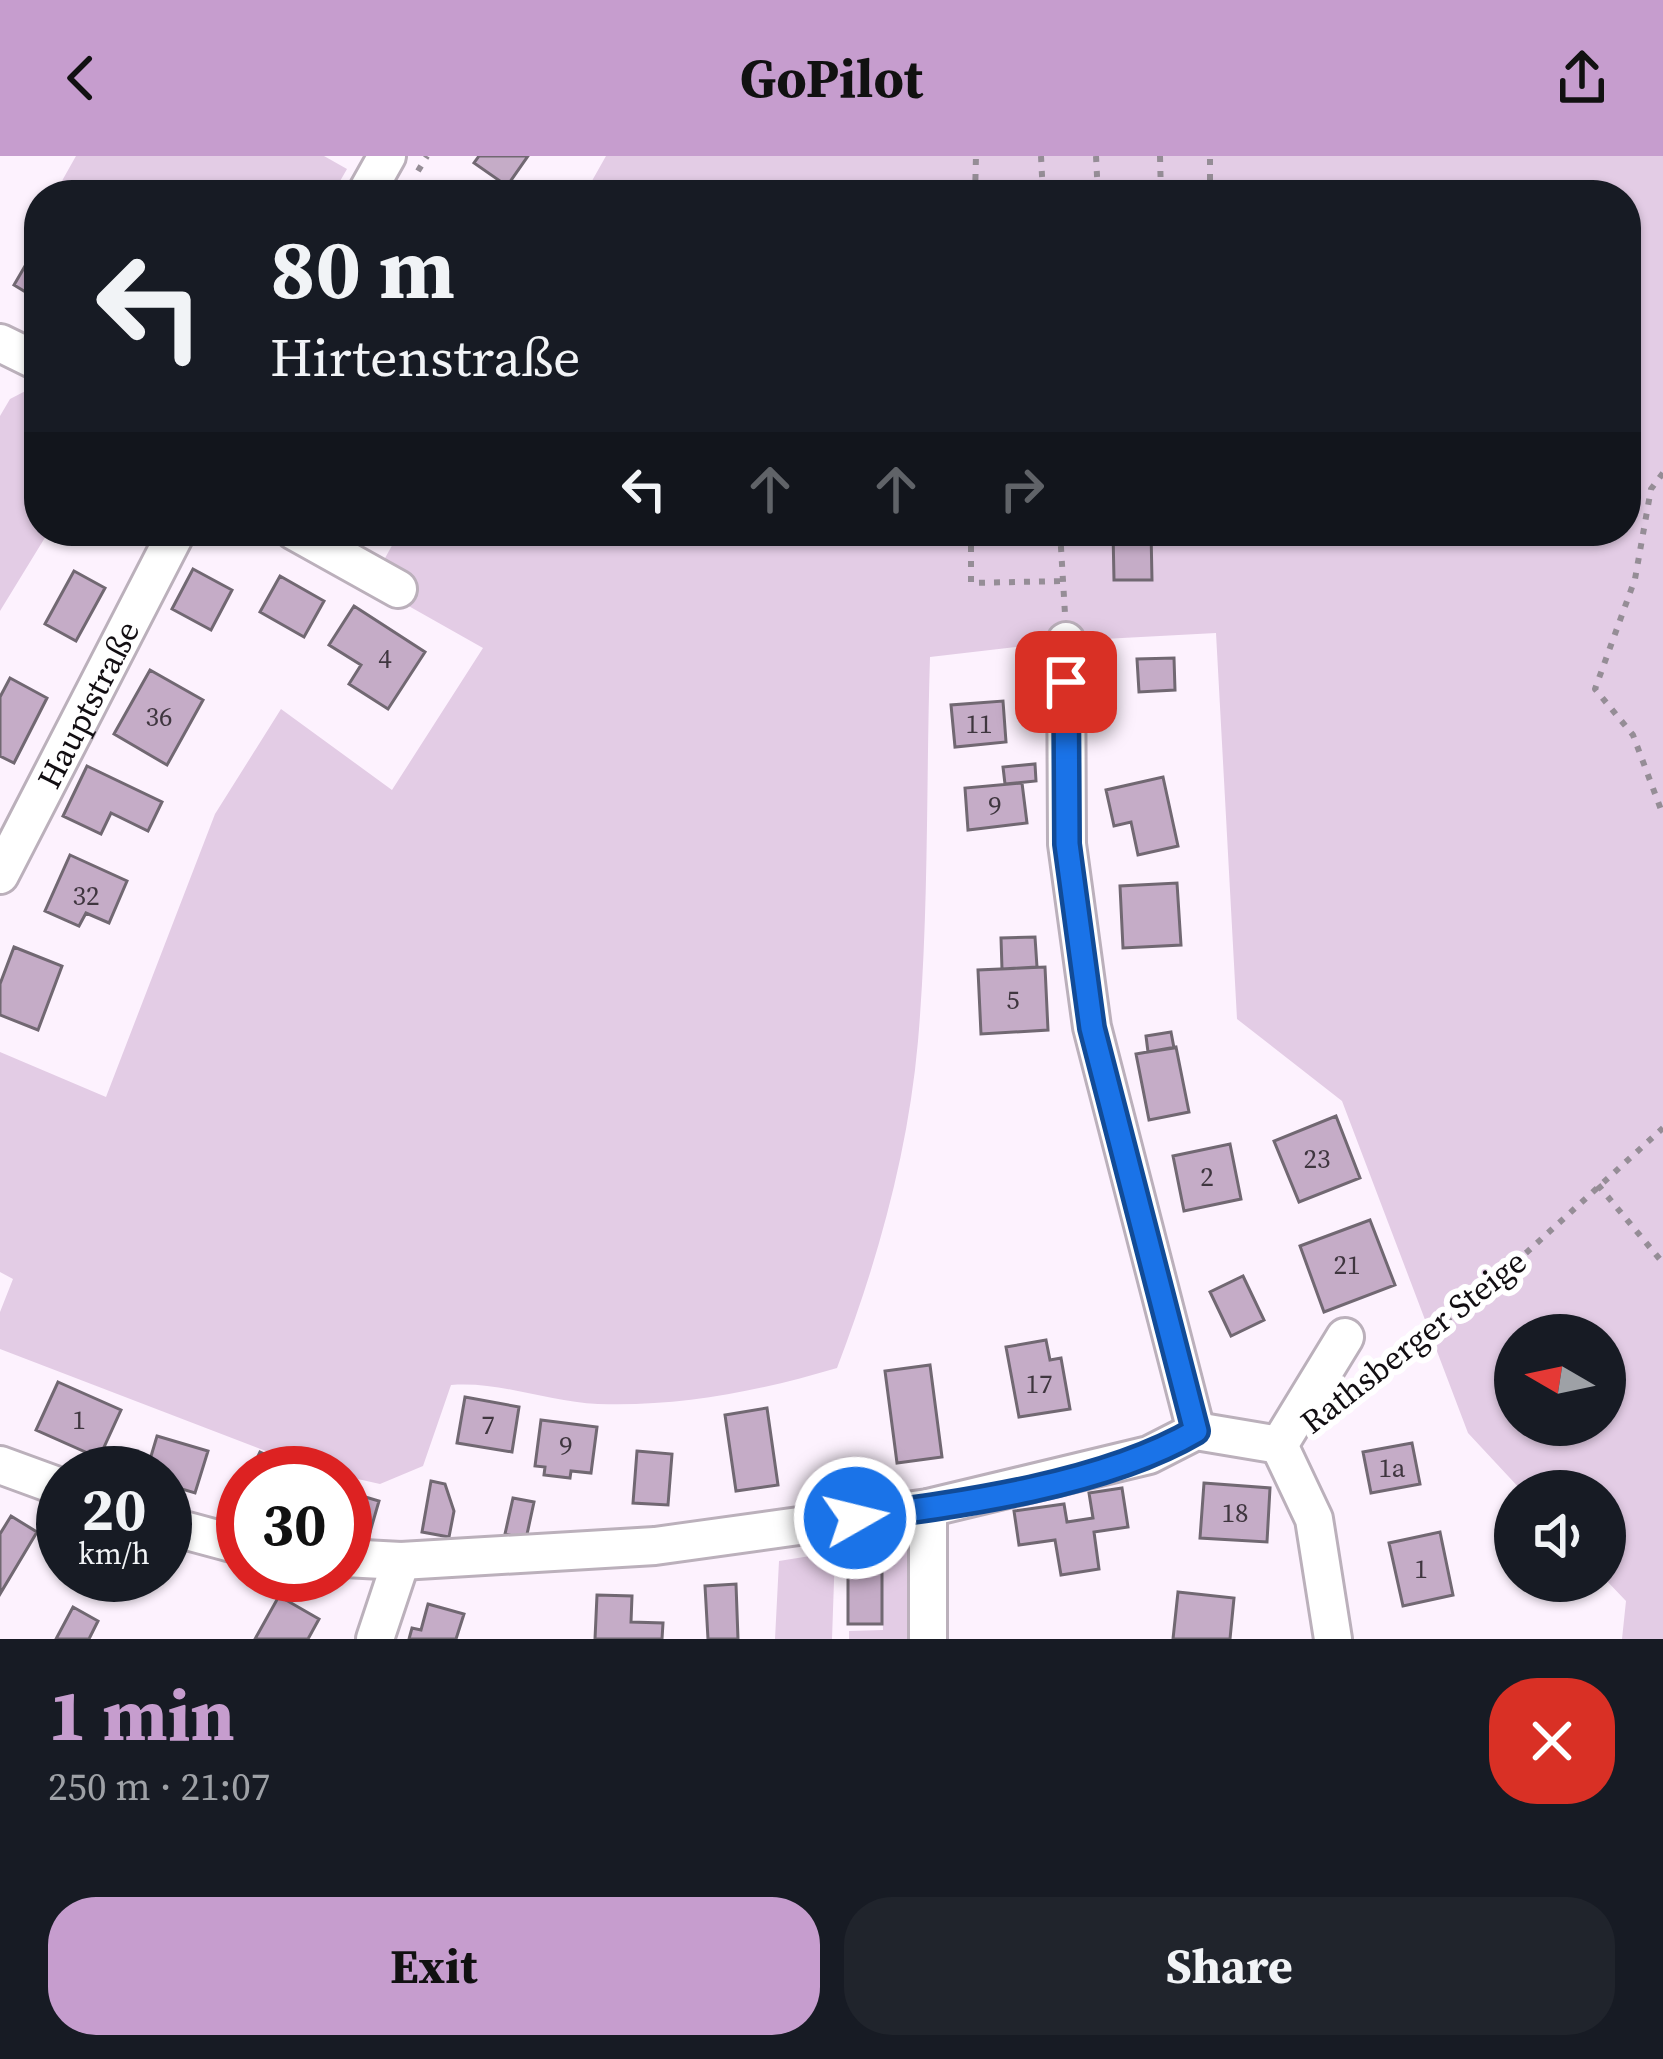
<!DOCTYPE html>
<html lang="en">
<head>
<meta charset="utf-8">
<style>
  body { margin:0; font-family:"Source Serif 4",serif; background:#20242c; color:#f1f3f6; height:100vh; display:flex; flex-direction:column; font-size:45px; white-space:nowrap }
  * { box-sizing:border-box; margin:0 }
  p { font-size:39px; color:#9ea1a6 }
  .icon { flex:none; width:66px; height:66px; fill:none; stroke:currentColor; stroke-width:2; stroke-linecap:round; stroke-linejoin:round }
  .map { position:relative; height:1483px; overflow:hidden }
  .sheet { display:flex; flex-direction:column; background:#171b24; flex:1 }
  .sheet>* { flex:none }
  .hud { position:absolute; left:24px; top:24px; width:1617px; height:366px; border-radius:48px; box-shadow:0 3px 9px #0004; background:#171b24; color:#f1f3f6; overflow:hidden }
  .needle { width:78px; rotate:279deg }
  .fabs { position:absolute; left:1494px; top:1158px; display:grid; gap:24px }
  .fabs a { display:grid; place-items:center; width:132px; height:132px; border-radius:50%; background:#171b24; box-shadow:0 3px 9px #0004; font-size:60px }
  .speed { position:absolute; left:36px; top:1290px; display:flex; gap:24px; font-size:60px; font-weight:700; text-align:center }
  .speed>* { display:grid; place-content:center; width:156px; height:156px; border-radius:50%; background:#171b24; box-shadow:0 3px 9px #0004; line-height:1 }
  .speed small { font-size:30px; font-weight:400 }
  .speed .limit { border:18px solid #d22; background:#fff; color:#111 }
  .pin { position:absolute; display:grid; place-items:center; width:102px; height:102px; color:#fff; margin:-51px; border-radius:24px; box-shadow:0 6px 18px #0006 }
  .me { position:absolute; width:132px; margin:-66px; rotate:82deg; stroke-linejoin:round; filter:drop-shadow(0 0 9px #0008) }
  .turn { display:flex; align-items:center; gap:42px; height:252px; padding:0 48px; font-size:54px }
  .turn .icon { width:156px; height:156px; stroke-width:2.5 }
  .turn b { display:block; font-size:84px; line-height:102px }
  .lanes { display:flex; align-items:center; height:114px; padding:0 48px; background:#0003; justify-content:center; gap:60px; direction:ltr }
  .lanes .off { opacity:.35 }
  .round { display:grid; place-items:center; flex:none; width:126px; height:126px; border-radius:48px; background:#20242c }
  .headline { display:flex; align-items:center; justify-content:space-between; height:204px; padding:0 48px }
  h1 { font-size:72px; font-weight:700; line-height:90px; color:#c69dce }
  .button { display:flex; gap:24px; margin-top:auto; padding:24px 48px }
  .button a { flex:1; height:138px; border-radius:48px; background:#c69dce; color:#111; font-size:48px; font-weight:700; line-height:138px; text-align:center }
  .button a+a { background:#20242c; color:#f1f3f6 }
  header { display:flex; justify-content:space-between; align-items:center; height:156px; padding:0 48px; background:#c69dce; color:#111; font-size:54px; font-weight:700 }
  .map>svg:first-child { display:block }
  .green { fill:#e3cce5; fill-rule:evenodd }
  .building { fill:#c5acc7; stroke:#716872; stroke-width:3 }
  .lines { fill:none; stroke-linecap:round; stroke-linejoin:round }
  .minor-casing { stroke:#bbb0bb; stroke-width:42 }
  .path { stroke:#958d96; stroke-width:6; stroke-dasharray:6 9; stroke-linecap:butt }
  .minor { stroke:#fff; stroke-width:36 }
  .route-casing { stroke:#114b97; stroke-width:30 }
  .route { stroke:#1a73e8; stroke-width:21 }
  .labels { text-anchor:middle; stroke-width:12; stroke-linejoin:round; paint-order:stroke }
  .number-label { font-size:27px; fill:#3f363f }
  .street-label { font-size:33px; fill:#120e12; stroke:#fff }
</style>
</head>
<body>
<header><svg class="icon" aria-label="back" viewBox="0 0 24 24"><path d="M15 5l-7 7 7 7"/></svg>GoPilot<svg class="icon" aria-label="share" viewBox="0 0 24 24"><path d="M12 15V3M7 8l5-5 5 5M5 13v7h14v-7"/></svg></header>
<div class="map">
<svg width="1663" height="1483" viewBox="0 0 1663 1483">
  <rect width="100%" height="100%" fill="#fdf2fe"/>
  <path class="green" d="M76 0H324L347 13 332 39H54Z
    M606 0H1663V1483H1622L1626 1445 1605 1423V1335H1522L1468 1277 1342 945 1237 863 1216 477 1066 485 930 501C926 628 929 758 918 885 908 998 877 1107 837 1212 760 1235 678 1251 598 1248 548 1246 501 1225 451 1229L423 1310 380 1328 313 1313 0 1193V1156L13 1123 0 1116V896L106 941 215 658 281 553 392 634 483 492 398 444 412 419 384 404 400 375H1626V39H584ZM1515 1179H1605V1269H1515Z
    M39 228V375H49L0 455V260L10 243Z
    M911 1383V1483H849V1475L883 1474 881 1388Z
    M835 1396 832 1483H775L779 1405Z"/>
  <path class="building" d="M479 0H528L507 30 474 7Z
    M39 86V144L14 129Z
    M1113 375H1151L1152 424H1114Z
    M193 413 232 434 211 474 172 453Z
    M74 415 105 432 76 485 45 468Z
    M280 420 324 445 304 481 260 456Z
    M354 450 425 496 388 553 349 528 361 509 329 489Z
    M1174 502 1175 534 1139 536 1137 503Z
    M150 514 203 544 167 609 114 578Z
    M10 522 47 542 14 607 0 600V541Z
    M1003 545 1006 586 955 591 951 549Z
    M1035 608 1036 625 1005 628 1003 611Z
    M87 610 162 646 148 675 111 657 101 678 63 660Z
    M1163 621 1178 690 1138 699 1131 666 1114 670 1106 634Z
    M1022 627 1027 667 968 674 965 632Z
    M70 699 127 725 109 767 86 757 79 770 45 755Z
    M1177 727 1181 789 1123 792 1120 730Z
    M1035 781 1037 811 1002 813 1001 782Z
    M14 791 62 810 38 874 0 859V828Z
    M1045 811 1048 874 981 878 978 814Z
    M1171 876 1174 892 1148 896 1146 880Z
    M1176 891 1189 956 1149 964 1136 898Z
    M1336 960 1360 1022 1299 1046 1274 985Z
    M1230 988 1241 1043 1184 1055 1173 1000Z
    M1370 1064 1395 1129 1324 1156 1300 1090Z
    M1243 1120 1264 1164 1231 1180 1210 1136Z
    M1046 1184 1050 1204 1061 1202 1070 1253 1019 1261 1006 1191Z
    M930 1209 942 1301 897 1307 885 1215Z
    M58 1226 121 1254 99 1302 36 1274Z
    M465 1241 519 1251 512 1296 457 1287Z
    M767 1252 778 1329 736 1335 725 1259Z
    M541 1264 597 1271 591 1317 571 1315 570 1322 544 1319 545 1311 535 1310Z
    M157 1280 208 1295 195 1337 165 1328V1317H146Z
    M1412 1287 1420 1328 1371 1337 1363 1296Z
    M637 1295 672 1298 668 1349 633 1347Z
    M260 1296 307 1317H250Z
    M431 1325 445 1328 454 1355 449 1381 422 1376Z
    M1204 1327 1270 1332 1267 1386 1200 1382Z
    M1122 1332 1128 1371 1094 1376 1099 1413 1061 1419 1055 1384 1019 1389 1014 1355 1064 1348 1067 1366 1093 1362 1089 1337Z
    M345 1335 379 1345 370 1376 345 1368Z
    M513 1342 534 1346 526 1383 505 1378Z
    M11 1360 37 1376 0 1438V1378Z
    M1440 1376 1453 1439 1403 1450 1389 1387Z
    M848 1409H882V1468H848Z
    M81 1419H122L113 1437Z
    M736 1428 738 1483H708L705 1430Z
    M1178 1436 1234 1442 1230 1483H1173Z
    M597 1439 632 1440 631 1466 663 1467 662 1483H595Z
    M279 1440 319 1463 308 1483H255Z
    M428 1448 464 1458 456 1483H409L412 1472 421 1474Z
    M73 1451 98 1465 89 1483H56Z"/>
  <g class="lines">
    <defs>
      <g id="minor">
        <path d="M365 39 387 0"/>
        <path d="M0 187 39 206"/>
        <path d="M294 375 398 433"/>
        <path d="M1066 485 1067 688 1092 871 1196 1275"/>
        <path id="s1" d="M0 719 177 375"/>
        <path d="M1279 1289 1314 1363 1333 1483"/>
        <path d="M1279 1289 1345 1181"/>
        <path d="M0 1309 63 1332"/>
        <path d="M928 1352V1483"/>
        <path d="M165 1369 243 1390"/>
        <path d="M345 1402 401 1405 655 1390 928 1352 1149 1299 1196 1275 1279 1289"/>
        <path d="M375 1483 401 1405"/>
      </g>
    </defs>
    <use href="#minor" class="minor-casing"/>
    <path class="path" d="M1041 0 1043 39
      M1096 0 1098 39
      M1160 0 1161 39
      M418 15 427 0
      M975 39 976 0
      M1210 39V0
      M1663 317 1651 333 1635 423 1595 533 1633 579 1663 659
      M971 375V427L1063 425
      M1060 375 1065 458
      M1598 1029 1663 1107
      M1350 1237 1481 1138 1663 972"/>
    <use href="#minor" class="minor"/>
  </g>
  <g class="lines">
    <defs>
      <path id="route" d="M855 1362C960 1348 1104 1329 1196 1275L1092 872 1067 688 1066 526"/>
    </defs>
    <use href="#route" class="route-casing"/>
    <use href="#route" class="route"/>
  </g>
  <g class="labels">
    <g class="number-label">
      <text x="385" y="512">4</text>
      <text x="159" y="570">36</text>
      <text x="979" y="577">11</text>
      <text x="995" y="659">9</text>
      <text x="86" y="749">32</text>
      <text x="1013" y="853">5</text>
      <text x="1317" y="1012">23</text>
      <text x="1207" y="1030">2</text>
      <text x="1347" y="1118">21</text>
      <text x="1039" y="1237">17</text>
      <text x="79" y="1273">1</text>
      <text x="488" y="1278">7</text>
      <text x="566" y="1299">9</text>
      <text x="1392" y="1321">1a</text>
      <text x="1235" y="1366">18</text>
      <text x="1421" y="1422">1</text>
    </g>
    <g class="street-label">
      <text dy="12" stroke="none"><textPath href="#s1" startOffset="192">Hauptstraße</textPath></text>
      <text transform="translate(1413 1185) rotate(-38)" y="12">Rathsberger Steige</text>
    </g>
  </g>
</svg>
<div class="fabs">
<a><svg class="needle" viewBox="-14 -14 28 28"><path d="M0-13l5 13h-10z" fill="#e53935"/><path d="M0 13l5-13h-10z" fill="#9ea1a6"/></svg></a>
<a><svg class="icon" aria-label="sound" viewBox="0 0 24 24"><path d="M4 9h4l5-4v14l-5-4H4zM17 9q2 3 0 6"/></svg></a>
</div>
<div class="speed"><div>20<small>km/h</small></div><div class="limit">30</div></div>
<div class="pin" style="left:1066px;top:526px;background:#d93025"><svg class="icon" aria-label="arrive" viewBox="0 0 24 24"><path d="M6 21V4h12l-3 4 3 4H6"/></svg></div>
<svg class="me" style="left:855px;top:1362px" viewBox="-20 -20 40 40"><circle r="17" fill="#1a73e8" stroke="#fff" stroke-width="3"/><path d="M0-11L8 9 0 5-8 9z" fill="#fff"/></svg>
<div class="hud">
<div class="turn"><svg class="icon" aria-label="left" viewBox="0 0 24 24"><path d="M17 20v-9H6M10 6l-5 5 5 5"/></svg><div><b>80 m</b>Hirtenstraße</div></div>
<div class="lanes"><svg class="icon" aria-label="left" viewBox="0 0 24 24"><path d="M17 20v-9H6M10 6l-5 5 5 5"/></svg><svg class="icon off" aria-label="ahead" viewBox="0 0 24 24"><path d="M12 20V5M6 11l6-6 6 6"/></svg><svg class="icon off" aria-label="ahead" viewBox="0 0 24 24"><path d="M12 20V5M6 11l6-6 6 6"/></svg><svg class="icon off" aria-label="right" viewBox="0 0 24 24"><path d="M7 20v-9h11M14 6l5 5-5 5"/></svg></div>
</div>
</div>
<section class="sheet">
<div class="headline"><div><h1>1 min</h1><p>250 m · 21:07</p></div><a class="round" style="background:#d93025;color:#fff"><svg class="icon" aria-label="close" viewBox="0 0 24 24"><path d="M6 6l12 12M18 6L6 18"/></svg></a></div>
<div class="button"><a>Exit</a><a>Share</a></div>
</section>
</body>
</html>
